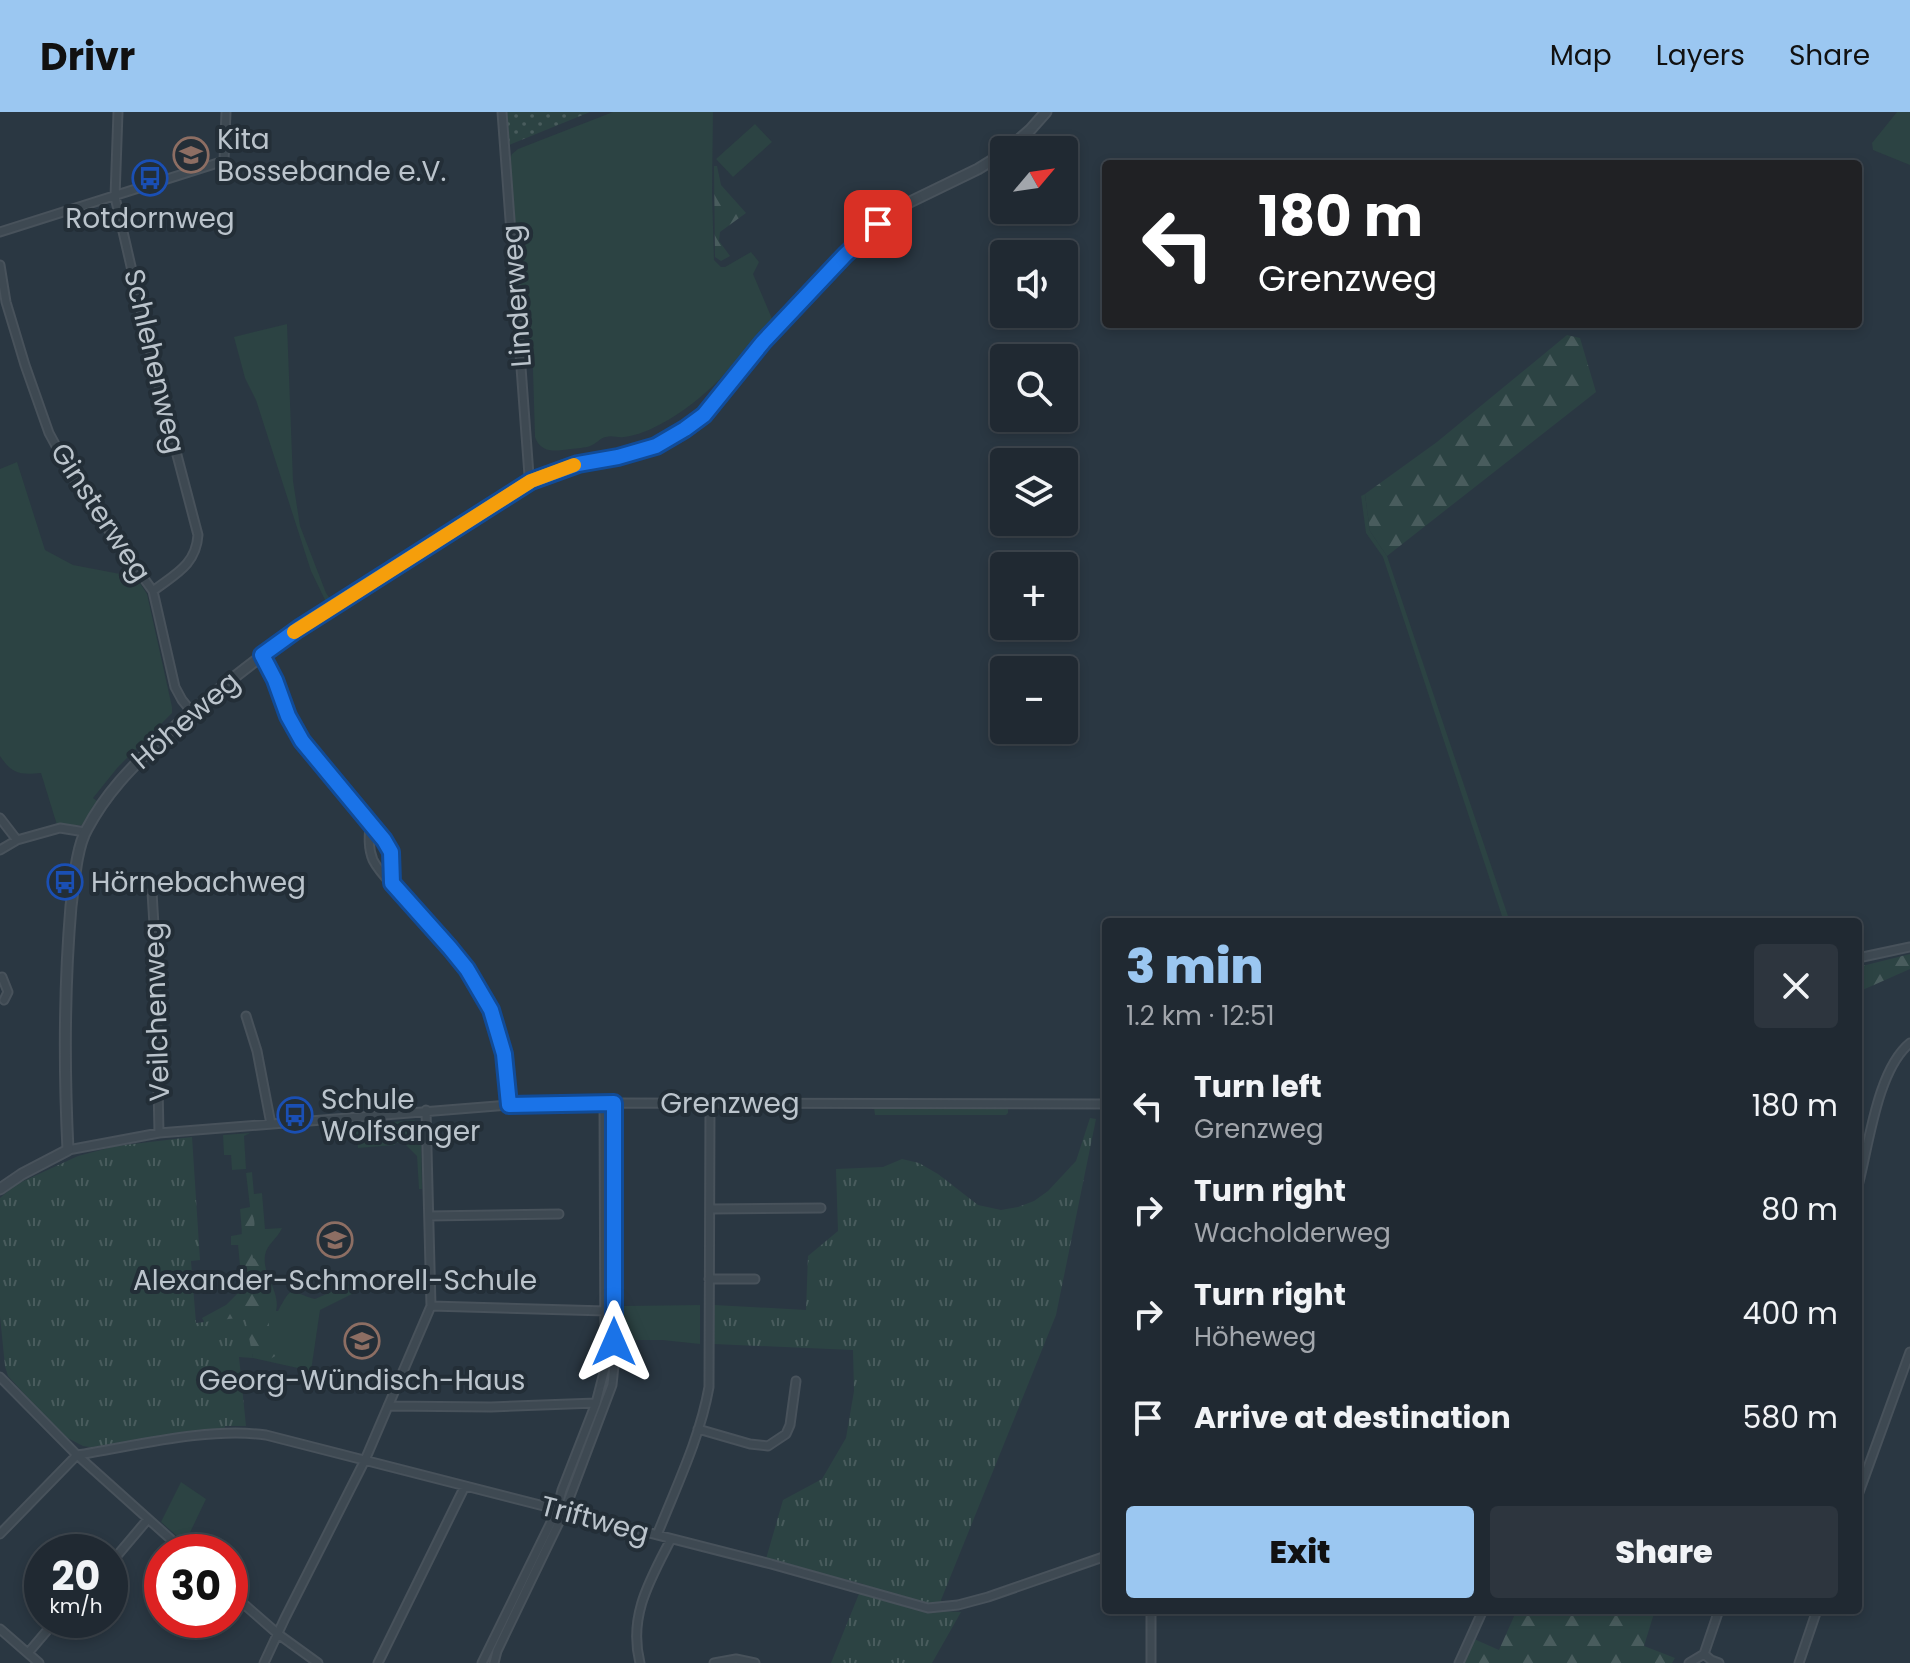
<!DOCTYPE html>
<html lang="en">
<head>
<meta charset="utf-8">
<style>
  body { margin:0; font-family:Poppins,sans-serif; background:#2d353e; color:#f1f3f6; height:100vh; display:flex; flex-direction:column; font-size:30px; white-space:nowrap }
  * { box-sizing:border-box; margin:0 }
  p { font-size:26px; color:#a2a6ac }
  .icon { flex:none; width:44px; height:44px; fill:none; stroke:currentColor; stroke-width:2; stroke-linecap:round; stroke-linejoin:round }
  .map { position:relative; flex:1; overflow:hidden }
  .panel { position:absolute; left:1102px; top:806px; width:760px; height:696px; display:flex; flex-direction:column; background:#202932; border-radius:8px; box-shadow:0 4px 12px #0003,0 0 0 2px #3d454d }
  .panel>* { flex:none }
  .guide { position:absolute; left:1102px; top:48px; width:760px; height:168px; border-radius:8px; box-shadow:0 4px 12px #0003,0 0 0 2px #3d454d; background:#202124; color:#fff; overflow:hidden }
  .needle { width:52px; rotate:61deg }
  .controls { position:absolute; left:990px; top:24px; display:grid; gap:16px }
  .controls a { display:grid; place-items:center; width:88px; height:88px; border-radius:8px; background:#202932; box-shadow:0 4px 12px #0003,0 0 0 2px #3d454d; font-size:40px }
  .speed { position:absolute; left:24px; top:1422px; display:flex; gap:16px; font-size:40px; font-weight:700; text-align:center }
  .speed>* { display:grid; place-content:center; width:104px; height:104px; border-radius:50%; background:#202932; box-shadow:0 4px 12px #0003,0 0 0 2px #3d454d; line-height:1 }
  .speed small { font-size:20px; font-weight:400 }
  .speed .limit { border:12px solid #d22; background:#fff; color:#111 }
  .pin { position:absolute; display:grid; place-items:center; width:68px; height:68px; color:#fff; margin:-34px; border-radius:16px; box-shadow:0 4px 12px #0006 }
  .me { position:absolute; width:88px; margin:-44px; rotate:0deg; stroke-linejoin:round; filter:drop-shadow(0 0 6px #0008) }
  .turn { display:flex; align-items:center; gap:28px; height:168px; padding:0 24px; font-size:36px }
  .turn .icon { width:104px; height:104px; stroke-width:2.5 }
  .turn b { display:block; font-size:56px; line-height:68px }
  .round { display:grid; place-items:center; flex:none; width:84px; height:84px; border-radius:8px; background:#2d353e }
  .headline { display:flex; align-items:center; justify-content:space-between; height:136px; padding:0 24px }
  h1 { font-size:48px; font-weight:800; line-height:60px; color:#9bc7f1 }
  .button { display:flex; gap:16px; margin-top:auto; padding:16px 24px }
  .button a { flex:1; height:92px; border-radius:8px; background:#9bc7f1; color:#111; font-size:32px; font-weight:800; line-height:92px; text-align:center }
  .button a+a { background:#2d353e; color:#f1f3f6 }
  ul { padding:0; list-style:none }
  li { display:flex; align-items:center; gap:24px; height:104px; padding:0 24px }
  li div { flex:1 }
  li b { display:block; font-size:30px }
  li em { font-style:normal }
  header { display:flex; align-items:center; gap:48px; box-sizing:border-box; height:112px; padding:0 40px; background:#9bc7f1; color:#111 }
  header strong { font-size:38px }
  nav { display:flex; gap:44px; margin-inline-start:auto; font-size:28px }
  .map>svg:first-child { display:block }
  .grass { fill:#2c4343 }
  .forest { fill:url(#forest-firs) }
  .park { fill:url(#park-tufts) }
  .garden { fill:url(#garden-dots) }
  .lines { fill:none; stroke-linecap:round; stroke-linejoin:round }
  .minor-casing { stroke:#48525b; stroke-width:11 }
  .tertiary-casing { stroke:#48525b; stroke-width:13 }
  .minor { stroke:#3e4952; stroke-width:7 }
  .tertiary { stroke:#3e4952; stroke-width:9 }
  .route-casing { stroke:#114b97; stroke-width:20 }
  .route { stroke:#1a73e8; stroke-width:14 }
  .slow { stroke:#f59e0b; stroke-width:14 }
  .labels { text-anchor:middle; stroke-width:8; stroke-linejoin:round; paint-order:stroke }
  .poi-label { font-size:28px; fill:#bbc4cc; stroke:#232e37; text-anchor:start }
  .street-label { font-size:28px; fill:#bbc4cc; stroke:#232e37 }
</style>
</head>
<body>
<header>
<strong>Drivr</strong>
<nav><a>Map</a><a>Layers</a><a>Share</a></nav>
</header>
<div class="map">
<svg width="1910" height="1551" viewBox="0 0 1910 1551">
  <defs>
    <pattern id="forest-firs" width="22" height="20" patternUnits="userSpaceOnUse" patternTransform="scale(2)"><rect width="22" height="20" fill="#2c4343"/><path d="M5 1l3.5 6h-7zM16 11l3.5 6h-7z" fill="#495c5d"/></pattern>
    <pattern id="park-tufts" width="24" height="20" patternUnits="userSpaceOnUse" patternTransform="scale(2)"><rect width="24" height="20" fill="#2c4343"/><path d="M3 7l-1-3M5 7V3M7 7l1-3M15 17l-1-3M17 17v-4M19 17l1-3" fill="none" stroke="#495c5d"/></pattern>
    <pattern id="garden-dots" width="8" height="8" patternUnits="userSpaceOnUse" patternTransform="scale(2)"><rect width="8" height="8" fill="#2c4343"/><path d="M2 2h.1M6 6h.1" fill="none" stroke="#495c5d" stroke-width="1.8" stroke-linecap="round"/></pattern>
  </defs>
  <rect width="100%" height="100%" fill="#2a3742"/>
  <path class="grass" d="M613 0H713L712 81 714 148 721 155H725L751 140 759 150 753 162 773 209C737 249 703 293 653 316 645 320 633 324 624 325 617 326 612 323 606 325 600 326 596 332 590 334 585 336 577 336 571 337 556 339 541 342 535 325L533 258 519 164 509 49 512 42 518 37Z
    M1897 0H1910V53L1873 38 1872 31Z
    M755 12 772 30 733 65 716 47Z
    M287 212 293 369 300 414 326 481 331 488 326 490 311 459 256 288 245 266 234 225Z
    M17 350 45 438 73 453 136 465 147 482 172 595V601L118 655 93 686 97 689 82 713H57L41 661C20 663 12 662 0 644V357Z
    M1365 382 1370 419 1387 444 1510 810H1504L1383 445 1366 421 1361 384Z
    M874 996 1008 997V1001L1006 1003H875Z
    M414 1008 418 1011 421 1019 422 1077H419L417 1044 403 1030 395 1031V1033L358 1036 357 1026H353L348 1021 339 1022 338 1015Z
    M250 1021 244 1024 246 1057 232 1058 231 1043H224L223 1023Z
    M252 1060 254 1082 262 1081 265 1117 282 1116C278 1126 267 1132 265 1143 262 1163 281 1180 276 1199H278C294 1169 290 1181 315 1187L361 1167 358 1179 320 1198 311 1259 253 1246 245 1205 238 1133H231V1124L242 1122 240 1097 250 1095 246 1061Z
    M700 1193V1232L662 1228H621L622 1194Z
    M181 1370 206 1387 185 1431 161 1410Z"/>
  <path class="forest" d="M714 54H717L721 73 746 101 720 120 719 129 730 144 721 149 715 145Z
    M1567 223 1580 226 1596 280 1387 444 1370 419 1365 382 1437 330Z
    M1910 842V857L1858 880V855Z
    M251 1098C255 1109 257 1115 249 1124L253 1146 262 1150 265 1156 268 1176 273 1185C270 1204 263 1221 279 1235V1242L268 1248 255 1241 246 1244 206 1213 202 1206 226 1193 237 1182 247 1177C243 1151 239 1126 244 1100Z
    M1512 1498H1655L1644 1534 1675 1546 1672 1551H1463L1474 1527 1499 1538 1516 1500Z"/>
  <path class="park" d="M1090 1006 1096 1007 1056 1203 941 1488 944 1499 961 1500 932 1551H831L863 1472 766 1447 783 1388 822 1367 846 1326 854 1279 853 1238 714 1232V1193L806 1198 808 1144 838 1119 836 1057 883 1055 902 1047 919 1051 938 1062 978 1093 1001 1098 1018 1095 1034 1089 1048 1079 1076 1049Z
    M192 1025 200 1148 191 1149 196 1211 245 1205 253 1246 239 1245 246 1314H225L224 1318 96 1336 83 1334 62 1323 8 1264 5 1254 0 1204V1086L15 1073 78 1044 116 1034Z"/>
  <path class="garden" d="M507 0H590L509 33Z"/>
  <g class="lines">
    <defs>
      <path id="minor" d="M118 0 115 85 157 267 198 423C196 453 175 462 153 479
        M502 0 529 363 531 369
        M0 120 224 49 226 0
        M0 153 6 190 25 253 49 321 81 380 153 479 175 575 182 588 191 599
        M262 543 275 568 288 604 302 629 384 728 391 740 392 771
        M0 706 17 728
        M370 712C369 724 368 736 373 748 380 762 394 774 404 786 435 821 470 854 490 897 504 927 507 961 509 993
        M0 738 17 728 60 716 85 720
        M152 780 155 830 159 1021
        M1858 846 1910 835
        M0 866 2 865 8 880 4 888
        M246 904 257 939 271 1012
        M68 1038 159 1021 509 993 614 991 1106 992
        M1858 1074C1869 1033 1877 958 1910 931
        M711 1097 821 1096
        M429 1104 559 1102
        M709 1167H755
        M431 1194 606 1199
        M0 1265 77 1343 185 1440
        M388 1294 491 1295 596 1291
        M698 1317 750 1332 768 1334 786 1322 790 1313 796 1269
        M77 1343C135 1334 207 1315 266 1323L771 1452 928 1496 958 1493 988 1485 1106 1444
        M1858 1383 1910 1240
        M0 1422 77 1343
        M657 1423C676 1375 700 1326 709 1275L710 992
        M110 1452 148 1407
        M230 1480 278 1522 318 1551
        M1151 1498V1551
        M0 1517 39 1551
        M28 1541 56 1508
        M1704 1542 1719 1498
        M1704 1542 1711 1548 1719 1551
        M264 1551 285 1506 365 1348 431 1194 426 998
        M378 1551 465 1374
        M482 1551 557 1398 562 1378 596 1291 605 1256 604 991
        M494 1551 497 1539 564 1400 612 1273 614 1254V991
        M640 1551C628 1504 650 1468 671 1427
        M714 1551 736 1547 755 1551
        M1459 1551 1483 1498
        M1689 1551 1704 1542
        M1799 1551 1817 1498"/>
      <path id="tertiary" d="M1007 38 1030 18 1046 0
        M0 1077 22 1062 68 1038C64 957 64 876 71 794 74 773 76 736 87 717 106 681 131 656 160 628 203 588 250 552 298 517L531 369 578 352 618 345 656 334 685 317 704 303 763 230 845 143 878 112 910 90 978 57 1004 41"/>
    </defs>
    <use href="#minor" class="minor-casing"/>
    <use href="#tertiary" class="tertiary-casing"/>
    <use href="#minor" class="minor"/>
    <use href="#tertiary" class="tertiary"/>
  </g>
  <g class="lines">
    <defs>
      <path id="route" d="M614 1230V991L509 993 504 942 491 898 467 857 450 836 392 771 391 740 384 728 302 629 288 604 275 568 262 543 298 517 531 369 578 352 618 345 656 334 685 317 704 303 763 230 845 143 878 112"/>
    </defs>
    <use href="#route" class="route-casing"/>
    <use href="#route" class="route"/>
    <path class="slow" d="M294 520 531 369 574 353"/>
  </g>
  <defs>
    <symbol id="school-ring" viewBox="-11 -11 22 22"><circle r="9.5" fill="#232e37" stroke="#8d6e63" stroke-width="1.5"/><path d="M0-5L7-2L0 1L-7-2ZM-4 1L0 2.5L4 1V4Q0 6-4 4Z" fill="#8d6e63"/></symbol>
    <symbol id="bus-ring" viewBox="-11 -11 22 22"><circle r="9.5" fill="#232e37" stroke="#1a4fb4" stroke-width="1.5"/><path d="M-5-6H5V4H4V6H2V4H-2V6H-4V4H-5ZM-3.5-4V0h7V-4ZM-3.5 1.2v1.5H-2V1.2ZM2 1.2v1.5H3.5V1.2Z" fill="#1a4fb4"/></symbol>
  </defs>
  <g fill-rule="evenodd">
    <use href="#school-ring" x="171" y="23" width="40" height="40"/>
    <use href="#bus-ring" x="130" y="46" width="40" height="40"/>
    <use href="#bus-ring" x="45" y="750" width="40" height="40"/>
    <use href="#bus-ring" x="275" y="983" width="40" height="40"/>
    <use href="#school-ring" x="315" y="1108" width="40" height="40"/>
    <use href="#school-ring" x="342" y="1209" width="40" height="40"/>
  </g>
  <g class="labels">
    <g class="poi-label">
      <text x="217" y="37">Kita<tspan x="217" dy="32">Bossebande e.V.</tspan></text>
      <text x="150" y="116" text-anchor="middle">Rotdornweg</text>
      <text x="91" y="780">Hörnebachweg</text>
      <text x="321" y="997">Schule<tspan x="321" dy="32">Wolfsanger</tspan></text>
      <text x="335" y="1178" text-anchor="middle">Alexander-Schmorell-Schule</text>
      <text x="362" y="1278" text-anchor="middle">Georg-Wündisch-Haus</text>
    </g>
    <g class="street-label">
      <text transform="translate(516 184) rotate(-94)" y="10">Linderweg</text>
      <text transform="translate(155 249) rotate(77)" y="10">Schlehenweg</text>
      <text transform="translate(101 400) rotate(57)" y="10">Ginsterweg</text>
      <text transform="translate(185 608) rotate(-41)" y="10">Höheweg</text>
      <text transform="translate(156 900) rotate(-92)" y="10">Veilchenweg</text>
      <text x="730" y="1001">Grenzweg</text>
      <text transform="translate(595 1407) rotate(15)" y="10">Triftweg</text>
    </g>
  </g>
</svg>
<div class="controls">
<a><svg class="needle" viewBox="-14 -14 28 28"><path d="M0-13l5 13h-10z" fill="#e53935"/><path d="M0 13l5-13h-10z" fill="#a2a6ac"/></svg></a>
<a><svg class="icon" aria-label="sound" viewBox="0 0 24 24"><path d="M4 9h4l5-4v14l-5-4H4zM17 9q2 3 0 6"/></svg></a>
<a><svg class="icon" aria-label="search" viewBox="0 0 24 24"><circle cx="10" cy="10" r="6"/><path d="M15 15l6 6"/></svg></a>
<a><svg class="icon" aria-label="layers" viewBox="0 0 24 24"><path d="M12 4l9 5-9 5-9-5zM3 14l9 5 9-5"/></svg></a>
<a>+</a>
<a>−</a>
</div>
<div class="speed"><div>20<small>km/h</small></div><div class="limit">30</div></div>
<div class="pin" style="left:878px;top:112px;background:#d93025"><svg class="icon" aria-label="arrive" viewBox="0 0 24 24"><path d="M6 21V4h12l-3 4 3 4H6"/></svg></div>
<svg class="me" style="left:614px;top:1230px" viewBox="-20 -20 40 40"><path d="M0-17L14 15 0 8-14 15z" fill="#1a73e8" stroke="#fff" stroke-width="4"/></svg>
<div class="guide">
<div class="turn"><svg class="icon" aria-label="left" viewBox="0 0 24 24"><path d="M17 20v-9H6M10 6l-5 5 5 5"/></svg><div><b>180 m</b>Grenzweg</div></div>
</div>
<section class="panel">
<div class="headline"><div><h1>3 min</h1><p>1.2 km · 12:51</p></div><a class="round"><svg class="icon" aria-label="close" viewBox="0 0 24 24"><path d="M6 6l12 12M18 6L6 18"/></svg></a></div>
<ul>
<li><svg class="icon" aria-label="left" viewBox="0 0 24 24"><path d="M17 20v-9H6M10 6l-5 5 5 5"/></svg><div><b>Turn left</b><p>Grenzweg</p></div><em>180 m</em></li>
<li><svg class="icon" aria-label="right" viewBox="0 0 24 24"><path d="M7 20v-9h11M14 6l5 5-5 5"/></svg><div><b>Turn right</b><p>Wacholderweg</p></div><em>80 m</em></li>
<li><svg class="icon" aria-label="right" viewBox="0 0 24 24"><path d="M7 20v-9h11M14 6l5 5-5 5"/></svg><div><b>Turn right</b><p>Höheweg</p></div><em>400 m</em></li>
<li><svg class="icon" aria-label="arrive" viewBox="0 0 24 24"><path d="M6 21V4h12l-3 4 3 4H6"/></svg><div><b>Arrive at destination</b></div><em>580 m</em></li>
</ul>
<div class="button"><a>Exit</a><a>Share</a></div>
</section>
</div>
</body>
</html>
